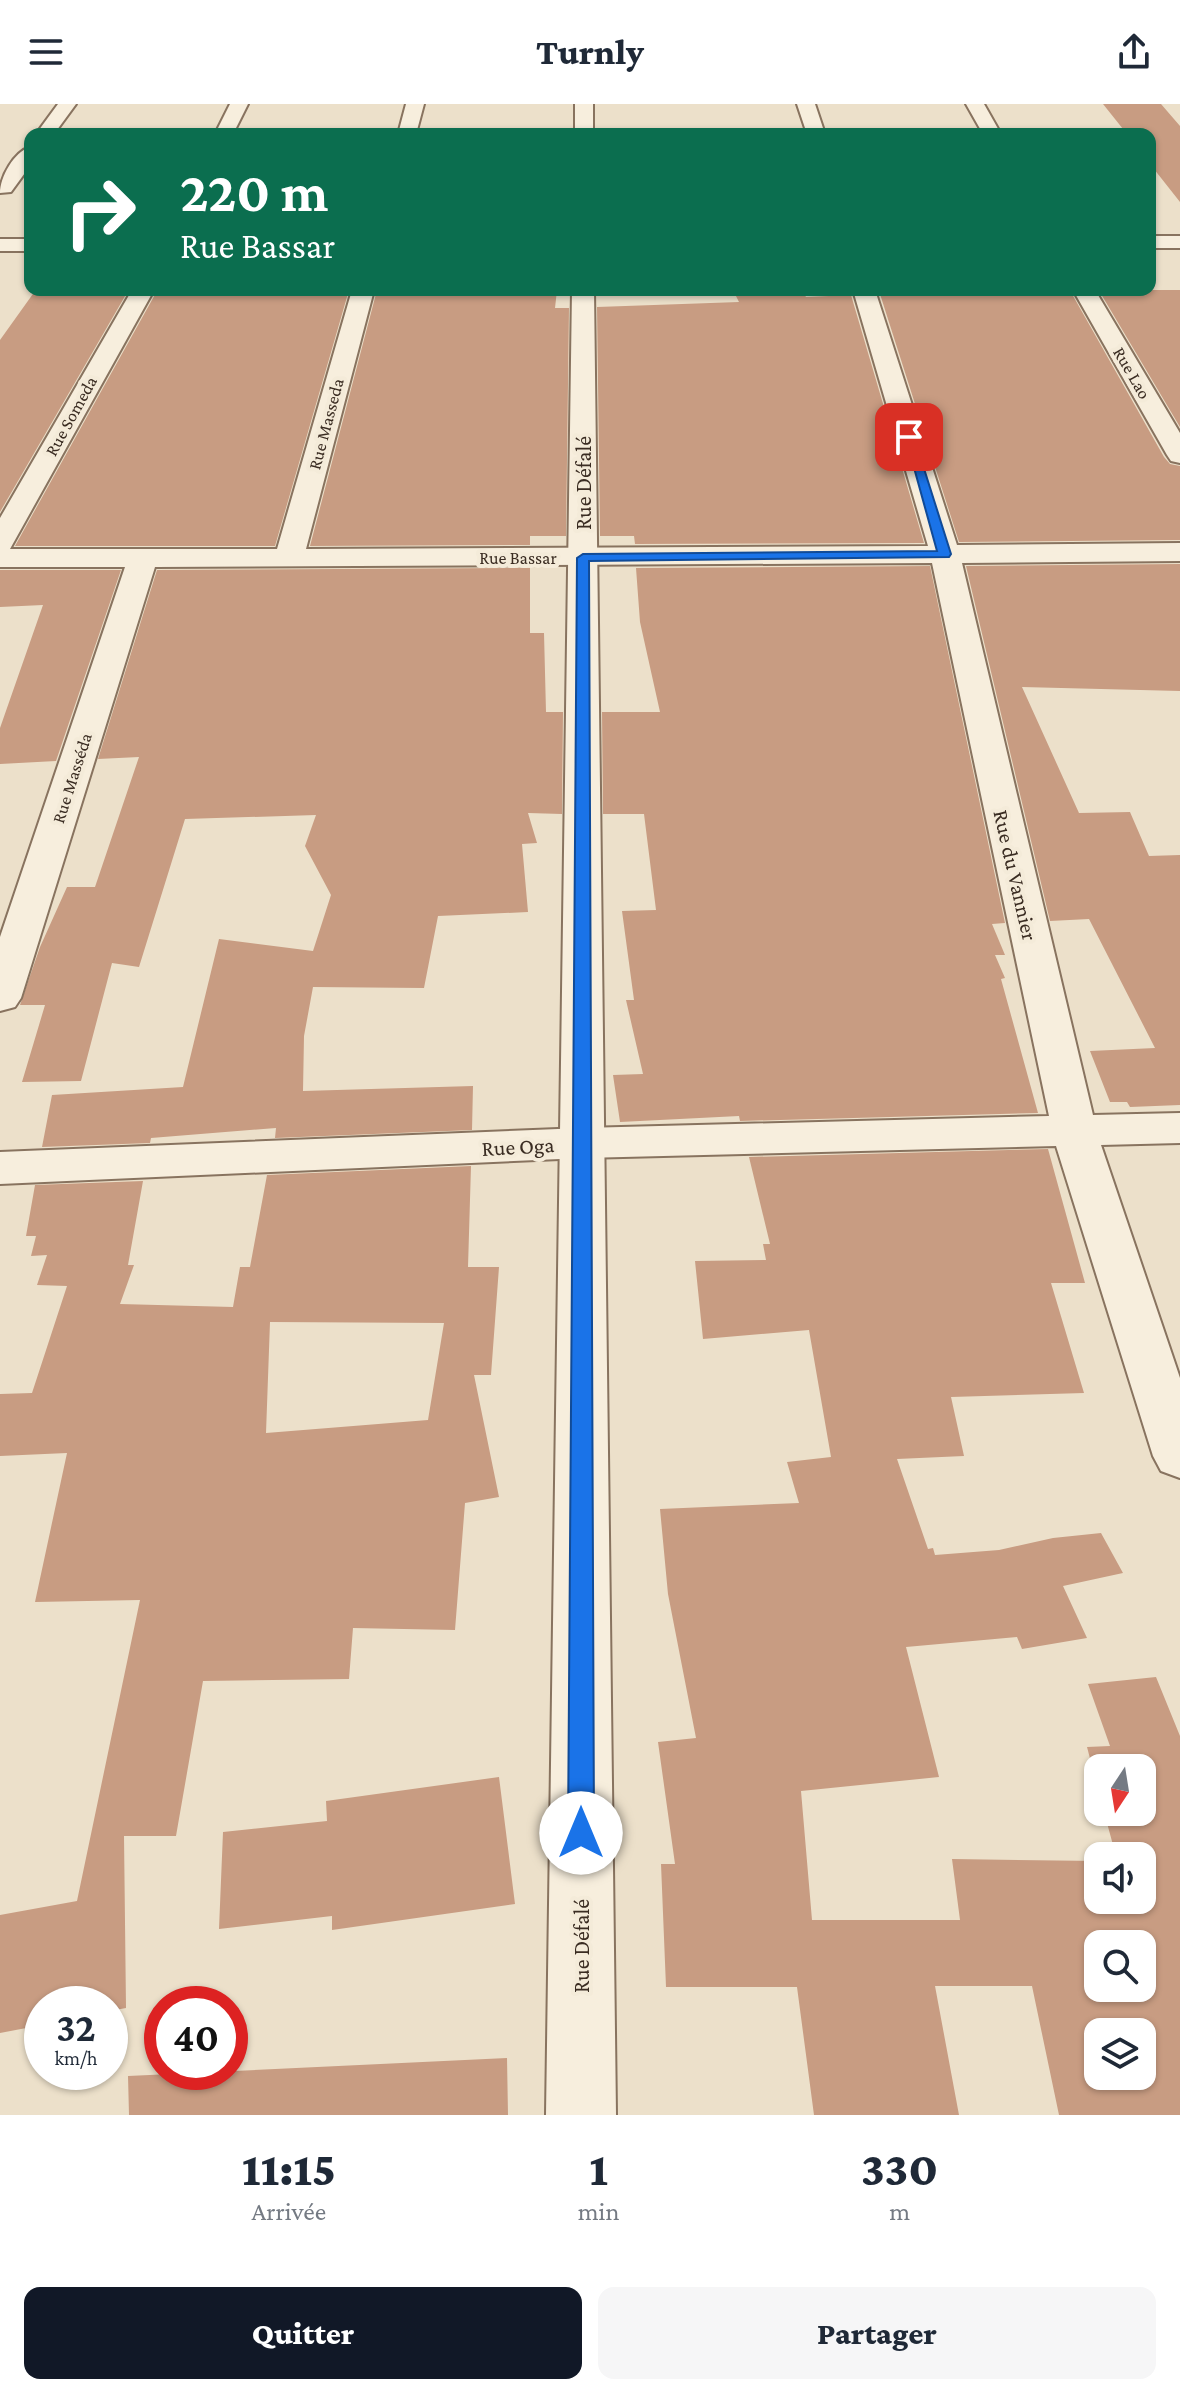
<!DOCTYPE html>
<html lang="fr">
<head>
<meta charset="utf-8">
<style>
  body { margin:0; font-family:"Crimson Pro",serif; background:#f6f6f7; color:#1f2937; height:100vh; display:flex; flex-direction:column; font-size:30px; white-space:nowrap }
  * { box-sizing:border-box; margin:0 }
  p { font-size:26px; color:#747a83 }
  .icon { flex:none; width:44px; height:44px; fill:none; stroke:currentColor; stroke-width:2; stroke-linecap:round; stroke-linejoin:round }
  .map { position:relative; height:2011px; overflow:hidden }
  .side { display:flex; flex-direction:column; background:#fff; flex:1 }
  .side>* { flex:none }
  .top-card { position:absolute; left:24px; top:24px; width:1132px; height:168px; border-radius:16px; box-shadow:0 2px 6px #0004; background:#0b6e4f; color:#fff; overflow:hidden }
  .needle { width:52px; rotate:192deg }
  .fabs { position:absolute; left:1084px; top:1650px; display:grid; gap:16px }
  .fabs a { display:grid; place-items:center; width:72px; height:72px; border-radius:16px; background:#fff; box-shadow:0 2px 6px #0004; font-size:40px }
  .speed { position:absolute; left:24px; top:1882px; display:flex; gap:16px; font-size:40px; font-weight:700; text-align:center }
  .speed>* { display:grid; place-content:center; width:104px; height:104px; border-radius:50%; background:#fff; box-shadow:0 2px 6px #0004; line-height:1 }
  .speed small { font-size:20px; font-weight:400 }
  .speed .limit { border:12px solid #d22; background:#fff; color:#111 }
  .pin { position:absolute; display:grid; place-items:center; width:68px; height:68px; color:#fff; margin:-34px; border-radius:16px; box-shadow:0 4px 12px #0006 }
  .me { position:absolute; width:88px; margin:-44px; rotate:0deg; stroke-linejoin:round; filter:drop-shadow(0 0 6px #0008) }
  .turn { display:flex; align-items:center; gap:28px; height:168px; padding:0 24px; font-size:36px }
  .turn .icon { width:104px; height:104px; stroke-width:2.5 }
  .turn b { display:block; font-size:56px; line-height:68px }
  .eta { display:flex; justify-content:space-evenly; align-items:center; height:136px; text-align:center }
  .eta b { font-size:48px; font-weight:800; line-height:56px }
  .action { display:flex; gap:16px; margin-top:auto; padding:16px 24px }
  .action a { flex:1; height:92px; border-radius:16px; background:#111827; color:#fff; font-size:32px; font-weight:800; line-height:92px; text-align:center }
  .action a+a { background:#f6f6f7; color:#1f2937 }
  header { display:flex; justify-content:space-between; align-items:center; height:104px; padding:0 24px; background:#fff; font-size:36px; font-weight:800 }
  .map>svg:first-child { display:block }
  .building { fill:#c89c82; fill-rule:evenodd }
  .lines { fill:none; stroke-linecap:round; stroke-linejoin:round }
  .minor-casing { stroke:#88735f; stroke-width:4 }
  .tertiary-casing { stroke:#88735f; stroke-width:4 }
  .minor { fill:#f7eedd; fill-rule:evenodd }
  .tertiary { fill:#f7eedd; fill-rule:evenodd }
  .route { fill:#1a73e8; stroke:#114b97; stroke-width:2 }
  .labels { text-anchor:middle; stroke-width:8; stroke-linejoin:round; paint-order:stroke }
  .far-street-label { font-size:18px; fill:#3a2c22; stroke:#f4ebd9 }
  .street-label { font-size:22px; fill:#3a2c22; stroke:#f4ebd9 }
</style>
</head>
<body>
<header><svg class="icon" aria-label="menu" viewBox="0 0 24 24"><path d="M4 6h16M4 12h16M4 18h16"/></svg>Turnly<svg class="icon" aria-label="share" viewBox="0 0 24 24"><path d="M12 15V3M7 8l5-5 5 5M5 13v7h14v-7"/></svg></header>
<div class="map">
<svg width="1180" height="2011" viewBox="0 0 1180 2011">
  <rect width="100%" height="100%" fill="#ece0ca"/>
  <path class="building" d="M1103 0H1161L1180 22V98L1150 60V30H1127Z
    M161 186H349L275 442H15L157 187Z
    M377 186H557L555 204H569L566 432H530V441L310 442Z
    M733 186H802L806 193 851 191 924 439 635 440 634 432H600L597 203 739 198Z
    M1004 186 1006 189 1072 190 1164 353 1170 360 1180 362V436L959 438 880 190Z
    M1103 186H1180V323L1101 190Z
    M35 187H128L0 408V236Z
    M1180 460V587L1022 583 1079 709 1130 708 1149 752 1180 751V1001L1130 1003 1127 998H1110L1090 947 1155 944 1089 815 1050 817 966 462Z
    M930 462 1005 819 992 820 1005 851H995L1005 874 1001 875 1038 1009 740 1017 739 1012 620 1018 613 971 643 970 626 896H634L622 807 656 806 644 710H603L602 608H660L640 518 636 464Z
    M530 464V529H544L546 608H563L562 710 528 709 537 739 522 740 528 808 438 812 424 884 313 883 304 932 303 987 473 982 472 1026 275 1034 276 1024 151 1034 150 1039 42 1043 52 991 183 983 219 835 313 847 331 791 305 742 316 711 185 715 139 863 112 859 81 977 22 978 45 901H20L40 843 67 783H95L139 653 98 655 157 466Z
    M0 466H121L56 657 0 660V624L43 501 0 503Z
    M1048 1045 1085 1179H1051L1084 1289 951 1293 964 1352 897 1355 928 1445 933 1444 935 1451 999 1446 1053 1434 1101 1429 1123 1469 1063 1482 1087 1534 1022 1545 1017 1533 906 1543 939 1673 801 1687 812 1816H960L952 1755 1098 1757V1796H1142V1752H1116L1104 1708H1142V1664H1098V1685L1087 1643 1110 1642 1088 1580 1156 1573 1180 1632V2011H1059L1032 1882H935L959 2011H814L797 1883H666L661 1760H675L658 1638 696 1634 668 1490 660 1405 799 1399 787 1358 831 1353 809 1226 703 1235 695 1157 766 1156 763 1140H770L749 1053ZM1098 1840H1142V1884H1098ZM1098 1928H1142V1972H1098Z
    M471 1062 468 1163H499L491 1271H474L499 1393 465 1399 455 1526 353 1524 349 1575 203 1577 176 1732H124L126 1904 110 1907V1900H42V1921L0 1929V1811L77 1797 140 1496 35 1498 67 1349 0 1352V1290L32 1289 67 1182 37 1181 47 1151 31 1152 36 1132H26L35 1081 143 1077 128 1161H134L120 1200 233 1203 240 1163H250L267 1071ZM270 1218 444 1219 428 1316 266 1329Z
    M499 1673 515 1800 332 1826V1812L219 1825 223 1728 327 1717 326 1697Z
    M507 1954 508 2011H129L128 1972Z"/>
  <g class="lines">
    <defs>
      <path id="minor" d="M58 0H76L54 30H36Z
        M230 0H248L233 30H215Z
        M406 0H424L416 30H398Z
        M797 0H815L825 30H807Z
        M966 0H984L1001 30H983Z
        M30 43V62L11 88 0 89C0 73 14 48 30 43Z
        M1150 132H1180V144H1150Z
        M0 135H30V147H0Z
        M132 186H154L10 445H277L352 186H374L306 445 928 442 853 186H875L957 441 1180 439V457L962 459 1093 1011 1180 1009V1039L1101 1041 1180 1274V1374L1161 1367 1153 1352 1056 1042 583 1054 0 1080V1048L583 1024 1049 1012 932 459 155 463 21 894 15 903 0 907V833L125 463H0V414Z
        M1073 186H1095L1180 329V359L1171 357 1167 351Z"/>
      <path id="tertiary" d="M575 0H593V30H575Z
        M572 186H594L616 2011H546Z"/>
    </defs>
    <use href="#minor" class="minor-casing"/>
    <use href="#tertiary" class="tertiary-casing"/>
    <use href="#minor" class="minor"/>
    <use href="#tertiary" class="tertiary"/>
  </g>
  <path class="route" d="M905 331 914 333 951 450 949 453 589 457 594 1729 590 1738 581 1741 572 1738 568 1729 577 454 583 450 937 447Z"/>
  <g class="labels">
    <g class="far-street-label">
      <text transform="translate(1132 269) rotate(60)" y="6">Rue Lao</text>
      <text transform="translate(71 312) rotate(-61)" y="6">Rue Someda</text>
      <text transform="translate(326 320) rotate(-75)" y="6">Rue Masseda</text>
      <text x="518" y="460">Rue Bassar</text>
      <text transform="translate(72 674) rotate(-72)" y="6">Rue Masséda</text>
    </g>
    <g class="street-label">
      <text transform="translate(583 379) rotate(-90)" y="8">Rue Défalé</text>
      <text transform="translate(1016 771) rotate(77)" y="8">Rue du Vannier</text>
      <text transform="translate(518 1042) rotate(-3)" y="8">Rue Oga</text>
      <text transform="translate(581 1842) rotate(-90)" y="8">Rue Défalé</text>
    </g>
  </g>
</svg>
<div class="fabs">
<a><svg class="needle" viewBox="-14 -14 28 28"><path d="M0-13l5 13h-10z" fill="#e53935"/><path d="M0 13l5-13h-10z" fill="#747a83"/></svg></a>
<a><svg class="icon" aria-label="sound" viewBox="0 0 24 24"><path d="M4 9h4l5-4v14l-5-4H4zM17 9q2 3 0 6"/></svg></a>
<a><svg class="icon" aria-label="search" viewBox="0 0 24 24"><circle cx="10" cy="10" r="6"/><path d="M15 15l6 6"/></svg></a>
<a><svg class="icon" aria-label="layers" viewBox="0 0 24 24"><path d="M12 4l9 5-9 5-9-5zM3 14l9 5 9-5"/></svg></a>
</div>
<div class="speed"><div>32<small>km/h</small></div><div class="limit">40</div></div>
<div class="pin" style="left:909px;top:333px;background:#d93025"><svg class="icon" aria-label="arrive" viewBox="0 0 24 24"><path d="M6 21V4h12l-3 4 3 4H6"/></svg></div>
<svg class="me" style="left:581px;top:1729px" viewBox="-20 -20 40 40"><circle r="19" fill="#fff"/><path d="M0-13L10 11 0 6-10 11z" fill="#1a73e8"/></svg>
<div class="top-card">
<div class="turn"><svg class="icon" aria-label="right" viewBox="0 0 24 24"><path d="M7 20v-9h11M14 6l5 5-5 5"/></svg><div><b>220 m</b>Rue Bassar</div></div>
</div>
</div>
<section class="side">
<div class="eta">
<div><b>11:15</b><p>Arrivée</p></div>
<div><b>1</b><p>min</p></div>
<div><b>330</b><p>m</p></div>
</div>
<div class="action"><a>Quitter</a><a>Partager</a></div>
</section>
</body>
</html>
